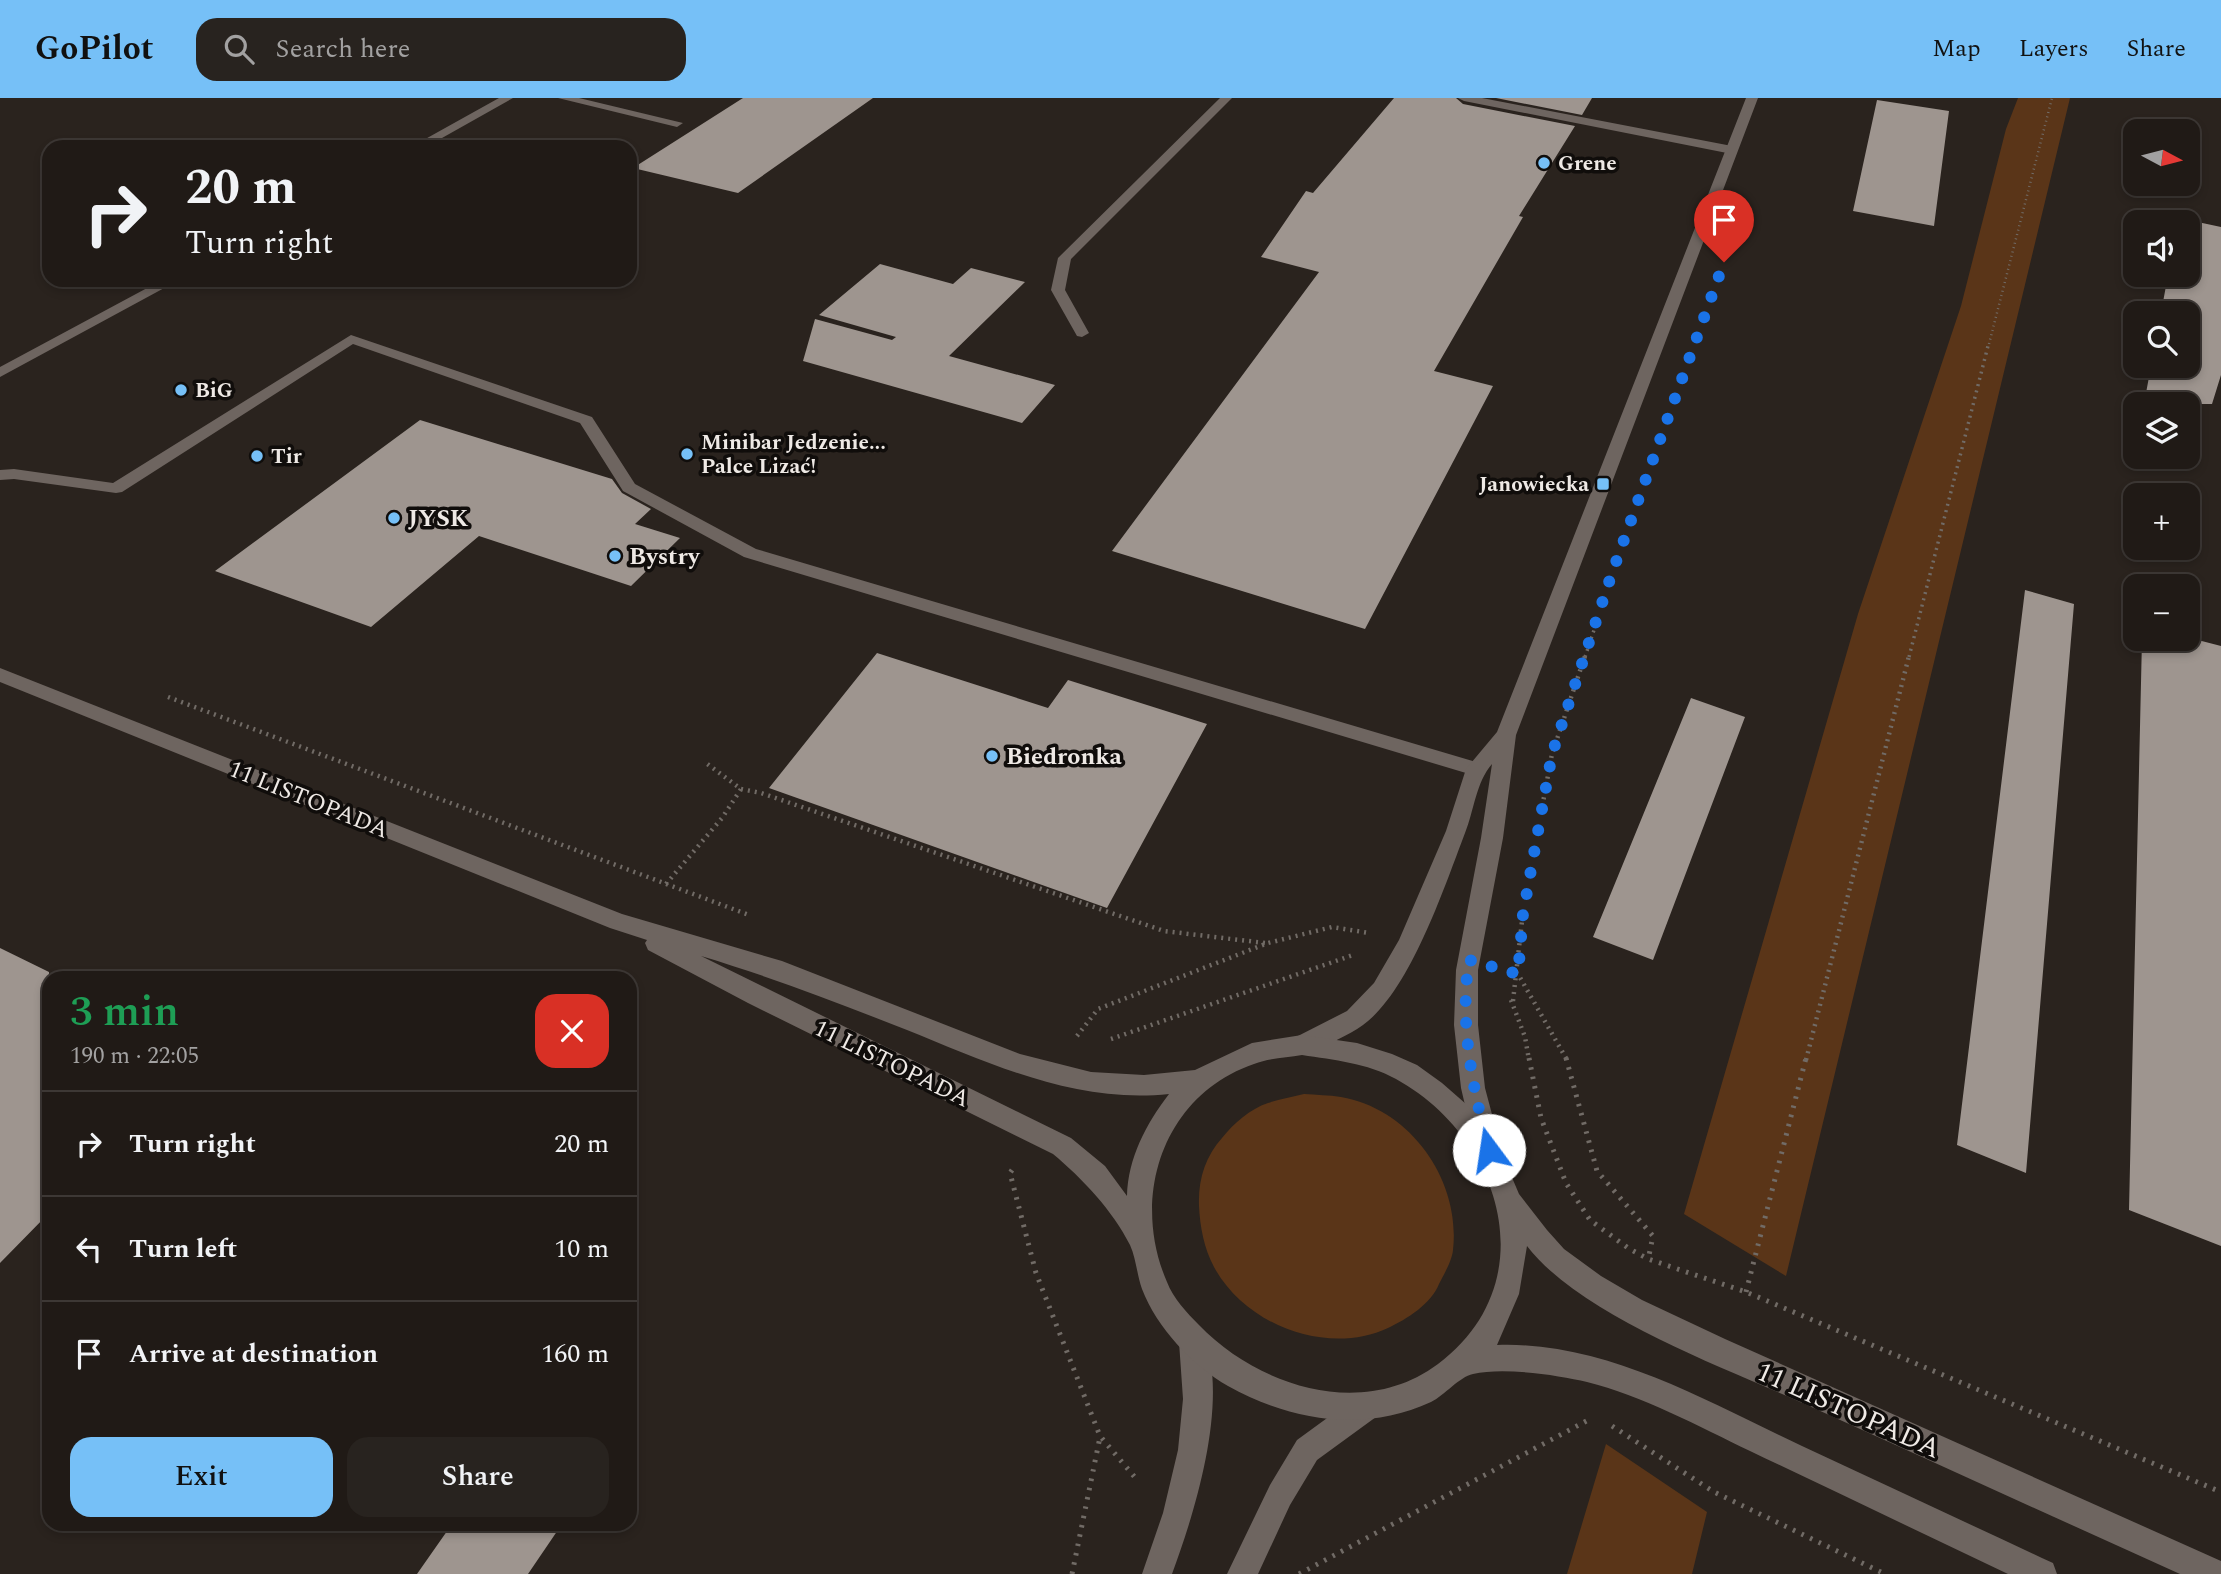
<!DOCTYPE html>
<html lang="en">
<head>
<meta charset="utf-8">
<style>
  body { margin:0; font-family:Spectral,serif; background:#28231f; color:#f1f3f6; height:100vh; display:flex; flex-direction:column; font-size:26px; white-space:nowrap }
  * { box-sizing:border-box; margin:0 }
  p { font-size:23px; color:#a2a1a1 }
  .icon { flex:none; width:38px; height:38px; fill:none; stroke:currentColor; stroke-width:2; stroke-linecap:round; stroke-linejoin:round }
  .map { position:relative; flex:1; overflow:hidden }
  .details { position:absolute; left:42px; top:873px; width:595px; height:560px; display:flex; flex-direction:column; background:#201a16; border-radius:21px; box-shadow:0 4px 10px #0003,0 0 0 2px #3d3835 }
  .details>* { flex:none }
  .hud { position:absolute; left:42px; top:42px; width:595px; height:147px; border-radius:21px; box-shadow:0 4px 10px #0003,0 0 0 2px #3d3835; background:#201a16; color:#f1f3f6; overflow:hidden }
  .needle { width:46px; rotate:97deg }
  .fabs { position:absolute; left:2123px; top:21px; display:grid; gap:14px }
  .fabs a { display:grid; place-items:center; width:77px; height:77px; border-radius:14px; background:#201a16; box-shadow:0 4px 10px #0003,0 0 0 2px #3d3835; font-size:35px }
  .pin { position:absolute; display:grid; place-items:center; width:60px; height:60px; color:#fff; margin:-72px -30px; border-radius:50% 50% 50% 0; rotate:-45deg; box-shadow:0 0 7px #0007 }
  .pin .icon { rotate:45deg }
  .me { position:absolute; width:77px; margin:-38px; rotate:346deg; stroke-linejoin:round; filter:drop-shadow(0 0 5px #0008) }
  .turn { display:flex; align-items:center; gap:24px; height:147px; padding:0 28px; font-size:32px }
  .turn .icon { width:91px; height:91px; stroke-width:2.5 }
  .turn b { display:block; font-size:49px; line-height:60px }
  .round { display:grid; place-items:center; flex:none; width:74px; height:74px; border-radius:21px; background:#28231f }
  .headline { display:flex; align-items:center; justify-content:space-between; height:119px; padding:0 28px }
  h1 { font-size:42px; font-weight:600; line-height:52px; color:#1e9e55 }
  .button { display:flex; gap:14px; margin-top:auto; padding:14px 28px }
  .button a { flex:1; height:80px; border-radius:21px; background:#76c0f7; color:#111; font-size:28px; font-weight:600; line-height:80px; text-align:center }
  .button a+a { background:#28231f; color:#f1f3f6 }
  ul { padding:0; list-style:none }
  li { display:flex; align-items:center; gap:21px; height:105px; padding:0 28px; border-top:2px solid #3d3835 }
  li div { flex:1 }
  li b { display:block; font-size:26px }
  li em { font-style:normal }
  header { display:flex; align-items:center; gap:42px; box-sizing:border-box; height:98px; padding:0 35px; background:#76c0f7; color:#111 }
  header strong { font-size:33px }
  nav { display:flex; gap:38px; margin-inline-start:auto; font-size:24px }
  .search { width:490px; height:63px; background:#28231f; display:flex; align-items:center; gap:18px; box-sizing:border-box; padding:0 24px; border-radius:21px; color:#a2a1a1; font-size:26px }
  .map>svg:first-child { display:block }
  .green { fill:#5a3518 }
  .building { fill:#9e958f }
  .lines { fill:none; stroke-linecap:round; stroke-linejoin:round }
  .path-far3 { stroke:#716b66; stroke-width:2.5; stroke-dasharray:1 3.5; stroke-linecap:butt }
  .path-far2 { stroke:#716b66; stroke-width:3.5; stroke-dasharray:2 4.5; stroke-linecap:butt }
  .path-far1 { stroke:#716b66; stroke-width:4.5; stroke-dasharray:2 5; stroke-linecap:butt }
  .path { stroke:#716b66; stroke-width:5; stroke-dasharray:2.5 7; stroke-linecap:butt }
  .service { fill:#6e6560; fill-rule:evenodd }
  .minor { fill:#6e6560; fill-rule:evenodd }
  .tertiary { fill:#6e6560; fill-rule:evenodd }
  .secondary { fill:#6e6560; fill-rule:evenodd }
  .route { stroke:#1a73e8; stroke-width:12; stroke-dasharray:0 21.6 }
  .poi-dot { fill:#76c0f7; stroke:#100d0b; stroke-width:2.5 }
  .labels { text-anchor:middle; stroke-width:7; stroke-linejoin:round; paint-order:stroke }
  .far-poi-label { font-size:21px; font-weight:bold; fill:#eee9e5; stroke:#100d0b; text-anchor:start }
  .poi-label { font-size:24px; font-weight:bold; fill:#eee9e5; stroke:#100d0b; text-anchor:start }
  .street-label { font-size:24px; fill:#eee9e5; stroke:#100d0b }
  .near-street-label { font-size:28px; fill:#eee9e5; stroke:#100d0b }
</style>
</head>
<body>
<header>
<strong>GoPilot</strong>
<div class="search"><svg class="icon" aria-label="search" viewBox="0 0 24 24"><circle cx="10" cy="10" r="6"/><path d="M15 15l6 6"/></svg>Search here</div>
<nav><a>Map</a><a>Layers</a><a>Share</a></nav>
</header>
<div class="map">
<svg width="2221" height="1476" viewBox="0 0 2221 1476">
  <rect width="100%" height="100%" fill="#2a231e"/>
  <path class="green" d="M2018 0H2070L1786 1178 1684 1116 1858 516 1961 208 2006 31Z
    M1304 996C1316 997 1329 997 1341 999 1411 1011 1461 1083 1453 1152 1452 1163 1444 1176 1439 1186 1431 1206 1407 1221 1388 1230 1328 1258 1246 1228 1214 1169 1204 1150 1200 1129 1199 1108 1198 1082 1205 1059 1222 1040 1234 1025 1250 1011 1268 1005 1279 1001 1292 999 1304 996Z
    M1606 1346 1707 1414 1692 1476H1567Z"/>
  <path class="building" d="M743 0H873L738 95 633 70Z
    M1394 0H1456L1463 6 1575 28 1519 118 1523 119 1434 273 1493 288 1365 531 1112 453 1319 174 1261 159 1306 93 1313 95Z
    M1496 0H1592L1582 17Z
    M1877 2 1949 13 1934 128 1853 113Z
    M2179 120 2221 129V277L2212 306H2144L2151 268H2188V215H2161L2168 177H2188V124H2178Z
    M880 166 953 186 971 170 1025 184 949 258 1055 287 1022 325 803 263 815 221 892 242 896 239 819 217Z
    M420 322 612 381 622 395 651 411 635 426 680 440 631 488 479 438 371 529 215 473Z
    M2025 492 2074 506 2026 1075 1957 1047Z
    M2142 541H2194L2221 548V1148L2129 1112Z
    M877 555 1048 610 1068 582 1207 626 1107 810 769 690Z
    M1691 600 1745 619 1653 862 1593 839Z
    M0 850 49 874V1115L0 1165Z
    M452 1426H562L528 1476H417Z"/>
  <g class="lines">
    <path class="path-far3" d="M1989 246 2052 0"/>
    <path class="path-far2" d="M1585 559 1594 532
      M1909 559 1989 244"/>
    <path class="path-far1" d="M168 599 749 817
      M741 691 761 695 1164 833 1265 845
      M1541 715 1552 656 1585 558
      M666 786 722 720 741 691 706 665
      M1509 873 1518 876 1567 962
      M1511 902 1525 939 1529 962
      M1513 903 1522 823
      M1077 938 1098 911 1268 845 1332 829 1369 835
      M1111 941 1353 857
      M1806 962 1909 558"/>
    <path class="path" d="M1529 960 1541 1020 1566 1085 1590 1122 1628 1150 1648 1161 1746 1194 2221 1394
      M1566 960 1597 1073 1653 1138 1648 1162
      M1012 1072 1010 1075 1036 1175 1100 1338 1138 1383
      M1746 1194 1806 960
      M1612 1328 1714 1394 1885 1476
      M1072 1476 1100 1339
      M1299 1476 1592 1320"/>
    <path class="service" d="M558 0H579L683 25 677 29Z
      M1220 0H1232L1071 161 1065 192 1089 235 1082 239 1077 238 1051 192 1058 160Z
      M1458 0H1482L1732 48 1738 52 1732 56 1464 3Z
      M351 237 592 319 635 386 756 451 1476 664 1483 666 1486 671 1483 676 1476 678 744 459 623 393 580 325 353 246 122 394 116 395 14 381 0 382V372L14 371 113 385Z"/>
    <path class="minor" d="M499 0H513L426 49H411Z
      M162 182H179L0 279V269Z"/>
    <path class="tertiary" d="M1746 0H1758L1516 637 1503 740 1478 872V927L1485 990 1501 1050 1497 1058 1488 1062 1479 1058 1475 1050 1461 990 1454 927 1456 872 1481 740 1492 666C1476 684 1474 713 1465 735 1444 790 1410 893 1363 927 1348 938 1327 946 1310 954L1302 957 1294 954 1290 947 1294 940 1347 913 1374 885 1399 842 1446 733 1466 671 1497 634Z
      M1193 1230 1203 1234C1230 1301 1196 1411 1172 1476H1142L1163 1415 1178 1352 1183 1301 1179 1244 1183 1234Z
      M1366 1295 1376 1299 1380 1309 1376 1319 1317 1362 1290 1407 1258 1476H1227L1270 1387 1297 1342 1356 1299Z"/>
    <path class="secondary" d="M0 570 622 816 782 863 1020 956 1091 974 1144 977 1195 972 1252 945 1302 937 1357 945 1392 956 1417 967 1442 985 1466 1006 1486 1029 1502 1056 1519 1096 1547 1132 1564 1151 1601 1178 1642 1202 1725 1241 2221 1463V1476H2180C2056 1420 1931 1363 1807 1307 1724 1269 1582 1219 1527 1148L1519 1196 1497 1247C1605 1243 1706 1303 1802 1348 1886 1387 1969 1426 2053 1465L2057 1476H2008C1922 1435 1836 1394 1750 1353 1700 1329 1641 1297 1587 1284 1558 1277 1503 1269 1473 1276 1459 1279 1445 1297 1431 1304 1364 1335 1291 1323 1228 1288 1192 1267 1157 1230 1142 1191 1137 1177 1136 1160 1130 1147 1113 1113 1082 1080 1053 1056L748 905 648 852 645 845 647 842 610 830 0 584ZM701 858C771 879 838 905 907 932 991 966 1076 1006 1169 996 1146 1026 1128 1060 1127 1098L1105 1068 1071 1040ZM1302 957C1334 962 1367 965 1396 981 1503 1040 1546 1185 1438 1266 1363 1322 1259 1289 1199 1227 1187 1215 1173 1200 1167 1184 1130 1099 1163 997 1254 966 1269 960 1286 960 1302 957Z"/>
  </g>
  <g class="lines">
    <path class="route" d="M1489 1052C1473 991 1459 926 1469 862L1518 876 1523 816 1552 656 1611 478 1724 164"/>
  </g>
  <g class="poi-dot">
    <circle cx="1544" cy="65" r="7"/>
    <circle cx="181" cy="292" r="7"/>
    <circle cx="687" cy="356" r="7"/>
    <circle cx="257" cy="358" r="7"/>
    <rect x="1596" y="379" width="14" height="14" rx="3.5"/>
    <circle cx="394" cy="420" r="7"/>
    <circle cx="615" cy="458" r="7"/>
    <circle cx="992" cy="658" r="7"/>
  </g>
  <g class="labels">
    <g class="far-poi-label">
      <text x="1558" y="72">Grene</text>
      <text x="195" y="299">BiG</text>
      <text x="701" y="351">Minibar Jedzenie...<tspan x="701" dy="24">Palce Lizać!</tspan></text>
      <text x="271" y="365">Tir</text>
      <text x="1589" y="393" text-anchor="end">Janowiecka</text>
    </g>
    <g class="poi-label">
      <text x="408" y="428">JYSK</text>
      <text x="629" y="466">Bystry</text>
      <text x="1006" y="666">Biedronka</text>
    </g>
    <g class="street-label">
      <text transform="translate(309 701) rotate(22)" y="8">11 LISTOPADA</text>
      <text transform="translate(892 965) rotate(26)" y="8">11 LISTOPADA</text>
    </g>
    <g class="near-street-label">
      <text transform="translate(1849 1311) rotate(24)" y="10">11 LISTOPADA</text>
    </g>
  </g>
</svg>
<div class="fabs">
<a><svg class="needle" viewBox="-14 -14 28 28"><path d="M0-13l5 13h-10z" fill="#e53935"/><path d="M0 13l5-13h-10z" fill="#a2a1a1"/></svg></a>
<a><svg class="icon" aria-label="sound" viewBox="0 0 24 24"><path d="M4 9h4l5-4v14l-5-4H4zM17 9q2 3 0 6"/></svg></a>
<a><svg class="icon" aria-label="search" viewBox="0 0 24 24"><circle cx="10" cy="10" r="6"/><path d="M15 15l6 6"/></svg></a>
<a><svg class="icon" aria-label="layers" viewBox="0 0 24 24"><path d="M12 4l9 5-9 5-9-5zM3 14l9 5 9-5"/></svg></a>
<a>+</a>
<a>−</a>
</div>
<div class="pin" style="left:1724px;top:164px;background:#d93025"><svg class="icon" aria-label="arrive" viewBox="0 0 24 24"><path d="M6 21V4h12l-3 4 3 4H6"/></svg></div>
<svg class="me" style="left:1489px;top:1052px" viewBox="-20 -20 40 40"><circle r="19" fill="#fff"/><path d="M0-13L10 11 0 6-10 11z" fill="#1a73e8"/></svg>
<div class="hud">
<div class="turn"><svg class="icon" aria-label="right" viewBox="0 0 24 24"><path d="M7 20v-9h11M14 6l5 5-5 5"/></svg><div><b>20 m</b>Turn right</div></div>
</div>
<section class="details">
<div class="headline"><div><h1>3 min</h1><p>190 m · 22:05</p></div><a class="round" style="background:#d93025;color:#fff"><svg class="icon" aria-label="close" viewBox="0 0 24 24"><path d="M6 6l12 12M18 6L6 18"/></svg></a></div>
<ul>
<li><svg class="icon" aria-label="right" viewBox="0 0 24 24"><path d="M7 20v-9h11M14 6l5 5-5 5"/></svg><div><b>Turn right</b></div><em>20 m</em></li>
<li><svg class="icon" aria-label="left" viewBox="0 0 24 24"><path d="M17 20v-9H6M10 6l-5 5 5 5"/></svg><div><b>Turn left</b></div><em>10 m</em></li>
<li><svg class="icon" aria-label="arrive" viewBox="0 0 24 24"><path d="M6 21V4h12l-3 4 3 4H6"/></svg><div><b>Arrive at destination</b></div><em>160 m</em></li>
</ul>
<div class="button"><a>Exit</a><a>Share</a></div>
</section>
</div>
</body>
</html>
